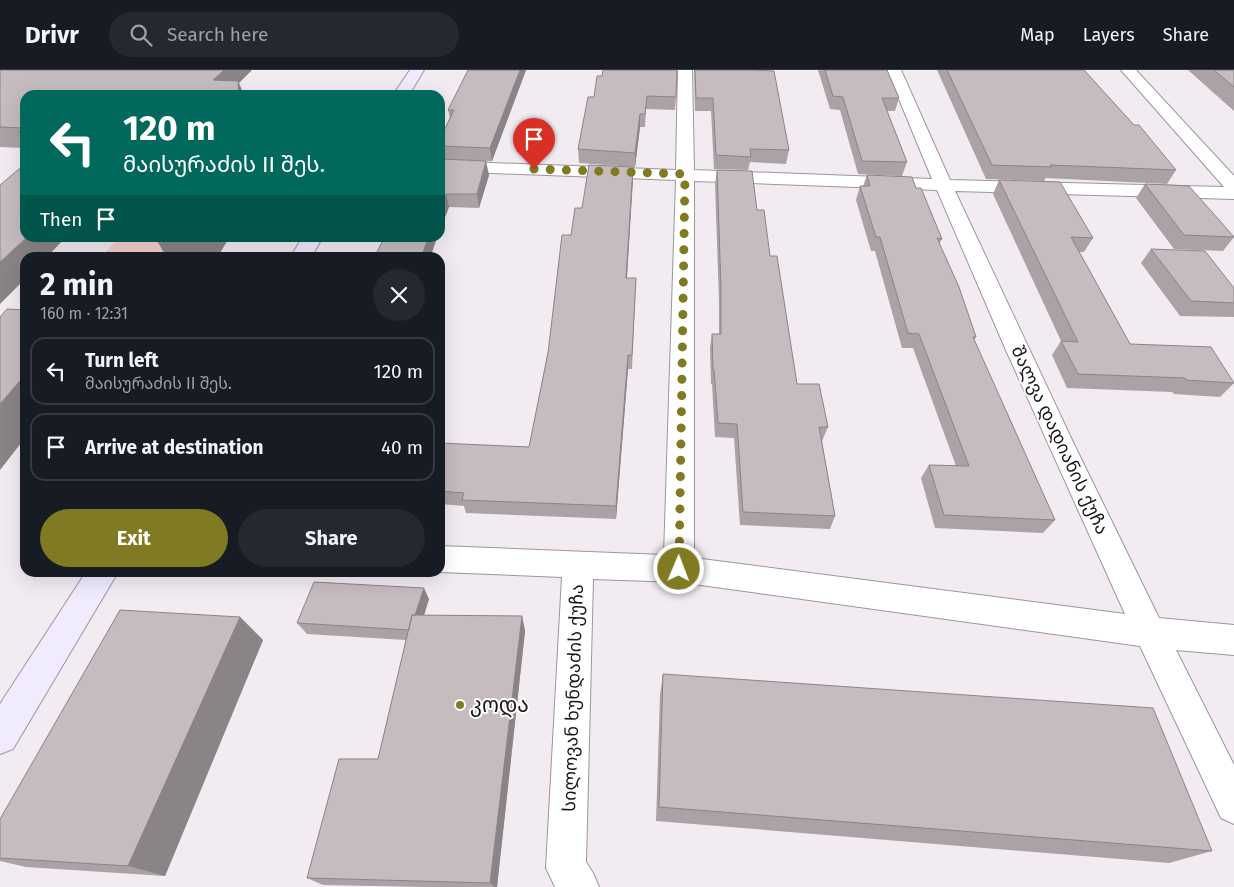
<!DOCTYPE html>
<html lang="en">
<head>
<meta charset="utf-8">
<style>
  body { margin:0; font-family:"Fira Sans","Noto Sans Georgian",sans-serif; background:#242831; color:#f1f3f6; height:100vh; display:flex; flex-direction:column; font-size:19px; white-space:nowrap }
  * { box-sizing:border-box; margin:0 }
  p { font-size:16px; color:#9ea1a6 }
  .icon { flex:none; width:28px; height:28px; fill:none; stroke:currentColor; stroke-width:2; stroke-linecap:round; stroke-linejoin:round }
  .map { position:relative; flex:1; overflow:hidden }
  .drawer { position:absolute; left:20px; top:182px; width:425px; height:325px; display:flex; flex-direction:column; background:#171b24; border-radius:15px; box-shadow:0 5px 20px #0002 }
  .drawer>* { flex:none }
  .guide { position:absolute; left:20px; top:20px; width:425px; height:152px; border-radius:15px; box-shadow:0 5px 20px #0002; background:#00695c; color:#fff; overflow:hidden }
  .pin { position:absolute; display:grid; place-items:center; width:42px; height:42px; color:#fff; margin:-51px -21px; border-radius:50% 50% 50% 0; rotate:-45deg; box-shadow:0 0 5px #0007 }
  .pin .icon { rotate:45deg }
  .me { position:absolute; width:55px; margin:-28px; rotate:1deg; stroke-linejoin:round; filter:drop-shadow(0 0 4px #0008) }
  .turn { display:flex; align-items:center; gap:18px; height:105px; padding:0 20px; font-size:22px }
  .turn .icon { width:65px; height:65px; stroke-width:2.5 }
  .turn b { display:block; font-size:35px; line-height:42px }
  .then { display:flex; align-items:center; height:48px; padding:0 20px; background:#0003; gap:10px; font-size:19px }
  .round { display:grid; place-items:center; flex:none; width:52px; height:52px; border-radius:26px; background:#242831 }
  .overview { display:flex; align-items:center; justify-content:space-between; height:85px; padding:0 20px }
  h1 { font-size:30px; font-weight:700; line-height:38px }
  .action { display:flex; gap:10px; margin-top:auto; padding:10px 20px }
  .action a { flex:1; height:58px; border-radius:30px; background:#807b22; color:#fff; font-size:20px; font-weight:700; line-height:58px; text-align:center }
  .action a+a { background:#242831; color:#f1f3f6 }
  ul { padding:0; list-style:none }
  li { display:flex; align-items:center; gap:15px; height:68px; margin:0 10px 8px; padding:0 10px; border:2px solid #363941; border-radius:15px }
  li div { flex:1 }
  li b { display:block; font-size:19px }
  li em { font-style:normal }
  header { display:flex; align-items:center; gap:30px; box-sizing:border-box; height:70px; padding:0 25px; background:#171b24; border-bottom:1px solid #363941 }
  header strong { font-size:24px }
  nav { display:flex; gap:28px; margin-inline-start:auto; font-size:18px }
  .search { width:350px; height:45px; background:#242831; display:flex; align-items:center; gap:12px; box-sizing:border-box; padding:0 18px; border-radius:28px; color:#9ea1a6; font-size:19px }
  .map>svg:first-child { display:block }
  .green { fill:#f3d0ce }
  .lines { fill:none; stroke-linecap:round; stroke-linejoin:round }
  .minor-casing { stroke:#9c969c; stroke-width:2 }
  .secondary-casing { stroke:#9c969c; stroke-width:2 }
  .minor { fill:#fff; fill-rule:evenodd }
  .secondary { fill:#f0ebfe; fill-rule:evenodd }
  .wall { fill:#aaa2a5 }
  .shaded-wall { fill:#8b8486 }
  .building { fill:#c6bcc0; stroke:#8b8486 }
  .route { stroke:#807b22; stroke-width:9; stroke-dasharray:0 16.2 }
  .poi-dot { fill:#807b22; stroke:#fff; stroke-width:2 }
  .labels { text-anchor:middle; stroke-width:4; stroke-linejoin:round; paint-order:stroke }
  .street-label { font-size:18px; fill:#191619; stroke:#fff }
  .near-poi-label { font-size:21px; fill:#191619; stroke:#fff; text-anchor:start }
</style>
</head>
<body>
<header>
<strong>Drivr</strong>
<div class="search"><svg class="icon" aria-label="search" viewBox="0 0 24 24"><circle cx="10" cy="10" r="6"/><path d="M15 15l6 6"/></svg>Search here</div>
<nav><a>Map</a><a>Layers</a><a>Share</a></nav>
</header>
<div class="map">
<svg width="1234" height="817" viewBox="0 0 1234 817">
  <rect width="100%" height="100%" fill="#f2ebf2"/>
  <path class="green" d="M118 168H175L158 187 100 188Z"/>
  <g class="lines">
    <defs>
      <path id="minor" d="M678 0H692L694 100 932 109 887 0H901L950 110 1224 117 1121 0H1136L1234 106V129L955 121 1072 370 1159 548 1234 555V585L1176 580 1234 695V754L1221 748 1140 576 679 512 593 509 586 792 593 803 599 817H555L546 798 562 507 440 502V476L664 485 676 110 440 101V91L676 100ZM694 111 937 120 1005 278 1125 544 694 488Z"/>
      <path id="secondary" d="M410 0H424L409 25H393Z
        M302 168H322L311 188H290Z
        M86 502H118L13 679 0 684V634Z"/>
    </defs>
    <use href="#minor" class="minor-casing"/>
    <use href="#secondary" class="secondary-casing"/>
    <use href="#minor" class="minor"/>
    <use href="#secondary" class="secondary"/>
  </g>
  <path class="wall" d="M0 0 239 13 25 25V78L0 77Z
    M526 0 492 91 442 90 489 105 479 138 449 137 440 160V69L450 48 448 40Z
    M694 0H751L789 80 786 94 750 92 748 100 714 99 711 41H695Z
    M818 0H887L899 28 895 41H887L907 92 902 106 858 104 840 40 830 39Z
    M937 0H1084L1134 55 1176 100 1167 114 1046 108 1044 111 986 109Z
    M1188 0H1234V41Z
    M602 6 676 27 675 40 646 39 645 57H640L635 97 579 93 578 79 594 27Z
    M633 97 627 208H636L632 299H628L616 449 466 443 464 436 440 434V373L529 377 571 165 582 138Z
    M717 100 757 140 770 186 797 314 828 357 822 371 835 446 830 459 740 455 734 368 715 367 712 314H711L710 278 712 264H719V232L715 114Z
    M867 105 916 118 942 169 939 174 976 267 974 270 1055 450 1043 463 935 458 921 408 929 395 956 396 913 278H902L875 181H871L856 130 860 116H863Z
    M999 110 1093 168 1084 182H1079L1130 274 1234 313 1220 327 1174 324 1172 322 1067 318 1052 285 1061 271 993 124Z
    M1145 114 1234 167 1223 181 1174 179 1136 128Z
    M1151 179 1234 218V247H1233L1180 246 1141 193Z
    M429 529 424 545 522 546 525 561 497 817H425L323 815 307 808 378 689 406 570 307 564 297 553Z
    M240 547 263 570 165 806 26 797 0 791V749Z
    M663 604 1212 781 1169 793 656 751 660 625Z"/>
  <path class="shaded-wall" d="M224 0H252L239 13 244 25H239L213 10Z
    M520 0H526L492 91 490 78Z
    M640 44V57L635 97V83Z
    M486 91 489 105 479 138 477 124Z
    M633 97V110L626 222V208Z
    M446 124 449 137 440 160V138Z
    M26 168H65L46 188H25V209L0 234V192Z
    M166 168H229L220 183 193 188H167L156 169Z
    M428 168H437L430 188H421Z
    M628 285V299L616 449V436Z
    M25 305V368L0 400V334Z
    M424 518 429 529 416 571 410 560Z
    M522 546 525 561 497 817H495L490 813Z
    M240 547 263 570 165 806 128 796Z"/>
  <path class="building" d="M0 0H224L213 10 238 11 239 25H25V62H19L24 58 0 57Z
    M468 0H520L490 78 440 76V69L454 40H448Z
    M603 0H677L676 27 647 26 645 44H640L635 83 578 79 588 27H594L597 6H602Z
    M695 0H751L774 1 789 80 750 79 751 87 716 85 713 28H696Z
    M825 0H887L899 28H882L907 92 862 91 843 27 833 26Z
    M947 0H1084L1134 55H1139L1176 100 1050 95 1052 97 992 95Z
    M1214 0H1234V17Z
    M440 89 486 91 477 124H446L440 138Z
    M25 94V168H26L0 192V115Z
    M589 95 633 97 626 208H636L632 285H628L616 436 462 430 464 423 440 421V373L529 377 548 283 562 165H571L575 138H582Z
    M717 100 752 101 757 140H764L770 186H777L797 314H819L828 357H819L835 446 743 442 737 354 718 353 714 300H713L712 264H721V218Z
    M867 105 912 107 916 118H921L942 169 937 168 959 217 976 267H973L1055 450 944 445 929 395 969 396 919 264 908 263 880 167H876L860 116H870Z
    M999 110 1060 112 1093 168 1071 167 1130 274 1211 277 1234 313 1186 310 1185 308 1078 304 1061 271 1078 272Z
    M1145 114 1189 116 1234 167 1184 165Z
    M384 168H428L421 188H374Z
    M1151 179 1205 181 1234 218V233L1191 231Z
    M7 239 25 240V305L0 334V247Z
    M314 512 424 518 415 545H412L409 560 297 553Z
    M120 540 240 547 128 796 0 788V749Z
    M412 545 522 546 490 813 307 808 339 689H378Z
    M663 604 1153 638 1212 781 659 737Z"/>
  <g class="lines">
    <path class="route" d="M534 99 685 104 679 499"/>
  </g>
  <circle class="poi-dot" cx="460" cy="635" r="5"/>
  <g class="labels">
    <g class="street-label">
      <text transform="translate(1060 370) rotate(65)" y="6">შალვა დადიანის ქუჩა</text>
      <text transform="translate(573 628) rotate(-88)" y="6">სილოვან ხუნდაძის ქუჩა</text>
    </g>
    <g class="near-poi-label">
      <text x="470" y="642">კოდა</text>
    </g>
  </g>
</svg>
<div class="pin" style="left:534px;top:99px;background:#d93025"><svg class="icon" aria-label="arrive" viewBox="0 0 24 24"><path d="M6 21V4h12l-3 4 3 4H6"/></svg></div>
<svg class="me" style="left:679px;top:499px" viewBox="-20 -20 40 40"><circle r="17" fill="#807b22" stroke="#fff" stroke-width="3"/><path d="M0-11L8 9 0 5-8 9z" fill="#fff"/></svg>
<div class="guide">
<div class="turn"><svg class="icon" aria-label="left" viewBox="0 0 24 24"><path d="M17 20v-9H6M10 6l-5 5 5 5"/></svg><div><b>120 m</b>მაისურაძის II შეს.</div></div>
<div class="then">Then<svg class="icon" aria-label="arrive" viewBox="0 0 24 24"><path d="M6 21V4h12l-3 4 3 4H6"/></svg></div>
</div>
<section class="drawer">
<div class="overview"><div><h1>2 min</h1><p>160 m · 12:31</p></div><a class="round"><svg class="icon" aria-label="close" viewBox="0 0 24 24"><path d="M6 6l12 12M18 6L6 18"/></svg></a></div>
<ul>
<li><svg class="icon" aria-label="left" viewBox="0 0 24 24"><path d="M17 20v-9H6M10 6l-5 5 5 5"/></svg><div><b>Turn left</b><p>მაისურაძის II შეს.</p></div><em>120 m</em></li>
<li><svg class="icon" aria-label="arrive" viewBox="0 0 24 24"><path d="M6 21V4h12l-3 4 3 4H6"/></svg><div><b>Arrive at destination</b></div><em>40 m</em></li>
</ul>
<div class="action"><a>Exit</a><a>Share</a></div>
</section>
</div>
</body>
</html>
